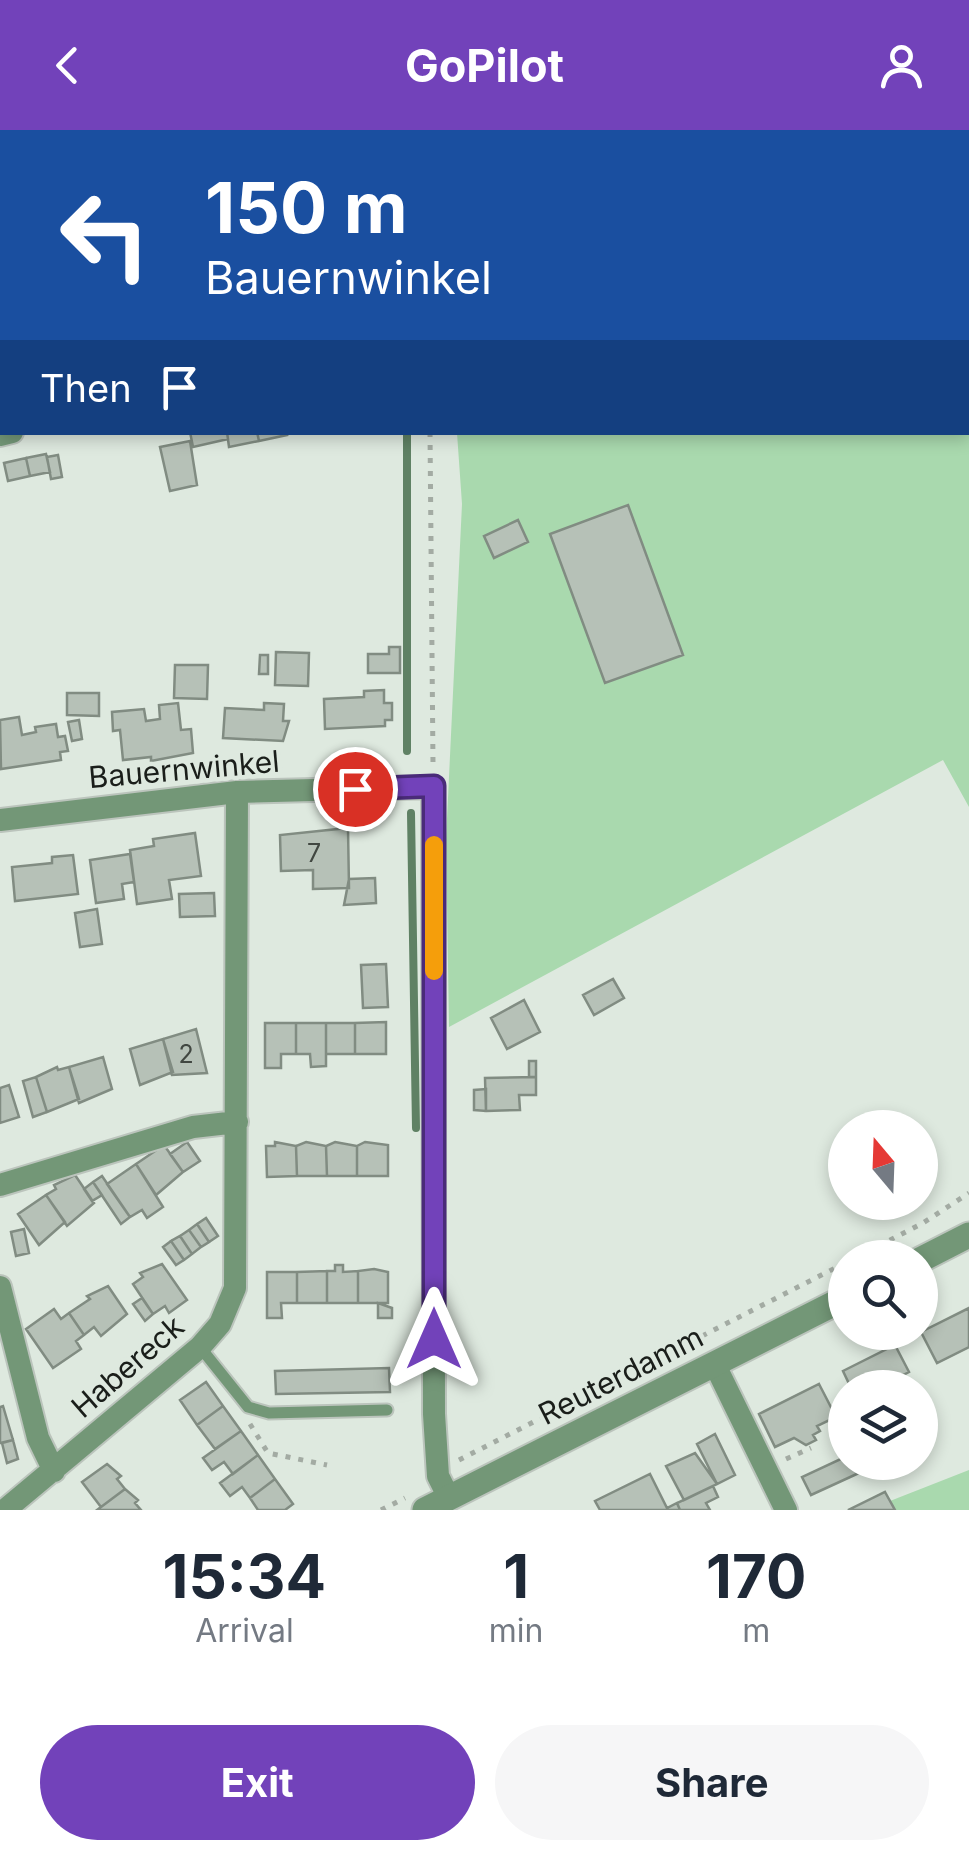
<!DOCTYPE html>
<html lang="en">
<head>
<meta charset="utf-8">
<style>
  body { margin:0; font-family:Inter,sans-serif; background:#f6f6f7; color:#1f2937; height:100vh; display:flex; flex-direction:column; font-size:38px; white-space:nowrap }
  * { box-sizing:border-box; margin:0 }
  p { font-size:32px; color:#747a83 }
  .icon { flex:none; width:55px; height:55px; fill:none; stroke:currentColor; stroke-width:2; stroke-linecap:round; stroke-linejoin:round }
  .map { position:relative; height:1380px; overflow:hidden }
  .side { display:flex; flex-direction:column; background:#fff; flex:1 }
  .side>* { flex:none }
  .guide { position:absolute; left:0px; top:0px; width:970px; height:305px; box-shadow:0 5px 15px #0003; background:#1a4fa0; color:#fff; overflow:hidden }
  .needle { width:65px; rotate:341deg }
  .buttons { position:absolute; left:828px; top:980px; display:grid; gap:20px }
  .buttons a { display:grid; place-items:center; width:110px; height:110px; border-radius:50%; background:#fff; box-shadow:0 5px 15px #0003; font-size:50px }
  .pin { position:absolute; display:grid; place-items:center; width:85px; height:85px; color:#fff; margin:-42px; border:5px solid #fff; border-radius:50%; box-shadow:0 2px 10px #0007 }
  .me { position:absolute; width:110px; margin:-55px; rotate:0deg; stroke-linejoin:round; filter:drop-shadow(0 0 8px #0008) }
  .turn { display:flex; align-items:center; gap:35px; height:210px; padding:0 40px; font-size:45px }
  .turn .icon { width:130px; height:130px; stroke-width:2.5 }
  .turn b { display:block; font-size:70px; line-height:85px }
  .then { display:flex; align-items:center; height:95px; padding:0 40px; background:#0003; gap:20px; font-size:38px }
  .eta { display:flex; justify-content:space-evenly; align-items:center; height:170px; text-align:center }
  .eta b { font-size:60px; font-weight:700; line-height:70px }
  .cta { display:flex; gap:20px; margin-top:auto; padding:20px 40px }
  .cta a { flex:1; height:115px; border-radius:60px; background:#7242ba; color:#fff; font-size:40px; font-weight:700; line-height:115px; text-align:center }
  .cta a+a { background:#f6f6f7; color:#1f2937 }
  header { display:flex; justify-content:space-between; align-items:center; height:130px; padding:0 40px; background:#7242ba; color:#fff; font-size:45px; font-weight:700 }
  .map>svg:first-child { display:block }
  .green { fill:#a9d9ae }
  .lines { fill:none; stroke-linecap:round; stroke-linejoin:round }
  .stream { stroke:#5f8164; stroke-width:8 }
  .building { fill:#b6c1b7; stroke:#818c82; stroke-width:2.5 }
  .service-casing { stroke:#bbc4bc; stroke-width:15 }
  .minor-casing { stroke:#bbc4bc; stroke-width:26 }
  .tertiary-casing { stroke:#bbc4bc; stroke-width:29 }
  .path { stroke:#a3aba3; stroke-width:5; stroke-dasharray:5 8; stroke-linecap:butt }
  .service { stroke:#739777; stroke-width:11 }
  .minor { stroke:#739777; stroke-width:22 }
  .tertiary { stroke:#739777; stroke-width:25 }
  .route-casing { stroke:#4a2b79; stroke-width:25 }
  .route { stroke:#7242ba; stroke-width:18 }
  .slow { stroke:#f59e0b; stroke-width:18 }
  .labels { text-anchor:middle; stroke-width:9; stroke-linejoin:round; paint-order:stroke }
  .number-label { font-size:25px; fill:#414741 }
  .street-label { font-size:30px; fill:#1a1e1a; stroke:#dee9df }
</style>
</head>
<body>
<header><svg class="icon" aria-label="back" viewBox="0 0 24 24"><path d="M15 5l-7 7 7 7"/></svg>GoPilot<svg class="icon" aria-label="person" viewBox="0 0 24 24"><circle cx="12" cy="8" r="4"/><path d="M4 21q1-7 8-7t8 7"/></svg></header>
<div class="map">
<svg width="969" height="1380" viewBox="0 0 969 1380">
  <rect width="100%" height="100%" fill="#dee9df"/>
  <path class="green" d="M439 0H969V677L943 630 449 897 446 710 462 374 457 303 968 302V2Z
    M969 1340V1380H895L890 1371Z"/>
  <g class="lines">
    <path class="stream" d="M406 0V2
      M407 621V302
      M411 683 416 998"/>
  </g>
  <path class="building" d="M190 302H227L228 309 193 317Z
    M227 302H257L259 311 229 317Z
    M257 302H286L287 305 259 311Z
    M190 311 197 355 170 361 160 317Z
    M46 324 50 342 30 346 26 328Z
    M58 325 62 347 51 349 47 327Z
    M26 328 30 346 8 351 4 333Z
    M628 375 683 525 605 553 550 404Z
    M518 390 528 412 494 428 484 406Z
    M389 517H400V543H368V524H389Z
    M276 522 309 523 308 556 275 555Z
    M260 525H268V544H259Z
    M175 535H208L207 569 174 568Z
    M384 560V573H392V590H385V596L325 599 324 569 364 567V561Z
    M67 563H99V586L67 585Z
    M178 573 181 600 191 599 193 623 151 631V627L123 630 120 600 113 601 112 582 144 579 146 591 160 589 159 575Z
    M264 573 284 574 283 591H289L283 611 223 608 225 578 264 580Z
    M19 587 22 605 36 602 35 597 56 594 58 607 65 606 68 621 60 622 61 630 1 639 0 590Z
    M79 590 82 609 72 611 68 592Z
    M348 698 349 758 313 759V740L281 741 280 705Z
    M195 703 201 746 169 750 172 769 137 774 130 720 154 716 153 709Z
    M130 724 134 752 122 754 124 769 96 773 90 730Z
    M73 725 78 764 15 771 12 737 52 733V727Z
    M375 748 376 773 344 775 349 749Z
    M214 763 215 786 180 787 179 764Z
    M97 779 102 814 80 817 75 783Z
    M386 834 388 877 363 878 361 835Z
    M613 849 624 868 594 885 583 865Z
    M524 870 540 902 507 919 491 888Z
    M386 892V924H355V893Z
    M265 893H296V924H281V938H265Z
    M296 893H326V936L311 937 310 924H296Z
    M326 893H355V924H326Z
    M196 899 207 943 172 945 163 909Z
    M163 909 173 942 140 955 130 919Z
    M103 927 112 959 79 973 69 937Z
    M529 931H536V947H529Z
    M57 937 58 940 69 937 79 969 47 982 36 947Z
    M36 947 47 982 33 987 23 951Z
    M536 947V965H519L520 980 486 981 485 948Z
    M9 955 19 987 0 993V958Z
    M486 959V981L474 980V960Z
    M187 1012 200 1031 183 1042 170 1024Z
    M275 1012 296 1016 297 1046 267 1047 266 1016H275Z
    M306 1012 326 1016 327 1046H297L296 1016Z
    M335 1012 357 1016V1046H327L326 1016Z
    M365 1012 388 1015V1046H357V1016Z
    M164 1015 183 1042 156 1065 136 1034Z
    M136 1034 163 1077 147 1088 142 1080 130 1087 107 1054Z
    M75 1045 94 1073 67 1096 46 1065 56 1059 54 1055Z
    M102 1046 130 1087 121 1094 93 1052Z
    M93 1052 102 1065 92 1071 84 1059Z
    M46 1065 65 1092 39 1115 18 1084Z
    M206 1088 218 1106 209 1112 197 1094Z
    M197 1094 209 1112 201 1117 189 1100Z
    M24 1099 29 1123 16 1126 11 1102Z
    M189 1100 201 1117 192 1124 180 1106Z
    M180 1106 192 1124 184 1130 171 1111Z
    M171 1111 184 1130 176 1135 163 1117Z
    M162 1134 187 1170 169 1183 165 1176 153 1184 133 1154 143 1147 140 1143Z
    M335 1135H343V1142L358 1141V1173H327V1141H335Z
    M374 1139 388 1142V1173H358V1141Z
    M327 1141V1173H297V1142Z
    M267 1142H297V1173H281L282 1188H267Z
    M108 1156 127 1184 101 1206 94 1197 84 1205 69 1183 90 1169 87 1166Z
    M142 1168 153 1184 145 1191 133 1174Z
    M378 1173 392 1178V1188H378Z
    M969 1178V1217L937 1233 921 1202Z
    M54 1179 61 1189 69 1183 84 1205 76 1211 81 1219 53 1238 26 1199Z
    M895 1215 909 1242 888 1253 889 1258H851L843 1241Z
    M389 1238 390 1262 276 1264 275 1241Z
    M206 1252 223 1276 197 1295 180 1270Z
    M819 1254 836 1287 817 1296 820 1301 813 1305 816 1310 806 1315 794 1308 775 1317 759 1284Z
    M3 1276 13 1310 0 1313V1277Z
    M223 1276 241 1301 215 1319 197 1295Z
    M241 1301 258 1325 233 1344 224 1332 212 1340 203 1328Z
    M715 1304 735 1345 717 1354 697 1314Z
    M13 1310 18 1329 7 1333 2 1313Z
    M695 1323 717 1354 684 1370 666 1336Z
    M258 1325 275 1349 250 1368 242 1357 230 1366 220 1353Z
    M845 1327V1332H870L872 1337 811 1365 802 1347Z
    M107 1334 121 1346 117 1349 125 1359 101 1377 82 1352Z
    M650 1344 667 1378 677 1373 680 1380H600L595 1371Z
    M275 1349 293 1374 285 1380H258L250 1368Z
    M713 1356 718 1367 706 1373 710 1380H680L677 1373Z
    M125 1359 138 1370 135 1373 141 1380H97Z
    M885 1362 895 1380H848Z"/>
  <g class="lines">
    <defs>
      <path id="service" d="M200 1217 248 1277 269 1283 387 1280"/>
      <path id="minor" d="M0 305 12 302
        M0 690 237 662 433 657 434 1284 438 1346 449 1368
        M0 1055 193 997 237 992
        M0 1157 38 1308 54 1341
        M715 1235 786 1380
        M5 1380 200 1217 220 1194 235 1158 237 662"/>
      <path id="tertiary" d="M920 1130 969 1105
        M425 1380 845 1168"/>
    </defs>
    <use href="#service" class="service-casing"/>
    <use href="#minor" class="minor-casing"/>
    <use href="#tertiary" class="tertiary-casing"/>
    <path class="path" d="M426 0 427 2
      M430 302 433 634
      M855 1128 923 1093 969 1063
      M250 1294 268 1323 327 1335
      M786 1329 811 1318
      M459 1330 845 1133
      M381 1380 405 1368"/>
    <use href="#service" class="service"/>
    <use href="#minor" class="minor"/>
    <use href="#tertiary" class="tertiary"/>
  </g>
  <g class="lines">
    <defs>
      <path id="route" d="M355 659 434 656V1209"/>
    </defs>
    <use href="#route" class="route-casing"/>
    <use href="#route" class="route"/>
    <path class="slow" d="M434 715V841"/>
  </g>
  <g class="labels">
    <g class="number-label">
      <text x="314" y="732">7</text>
      <text x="186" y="933">2</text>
    </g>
    <g class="street-label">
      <text transform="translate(184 640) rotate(-5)" y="10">Bauernwinkel</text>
      <text transform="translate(128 1237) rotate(-41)" y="10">Habereck</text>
      <text transform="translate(621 1246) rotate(-27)" y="10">Reuterdamm</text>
    </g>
  </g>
</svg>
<div class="buttons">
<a><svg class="needle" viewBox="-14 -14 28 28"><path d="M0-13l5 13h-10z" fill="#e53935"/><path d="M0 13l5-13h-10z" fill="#747a83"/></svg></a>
<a><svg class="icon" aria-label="search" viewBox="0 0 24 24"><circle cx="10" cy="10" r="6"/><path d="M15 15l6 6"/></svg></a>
<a><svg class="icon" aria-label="layers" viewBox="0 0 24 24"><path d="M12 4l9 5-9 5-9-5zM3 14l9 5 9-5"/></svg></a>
</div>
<div class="pin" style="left:355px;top:659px;background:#d93025"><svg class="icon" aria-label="arrive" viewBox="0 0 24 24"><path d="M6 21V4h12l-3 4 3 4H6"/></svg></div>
<svg class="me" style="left:434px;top:1209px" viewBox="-20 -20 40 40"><path d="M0-17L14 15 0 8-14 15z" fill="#7242ba" stroke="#fff" stroke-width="4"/></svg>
<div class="guide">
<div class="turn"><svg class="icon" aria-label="left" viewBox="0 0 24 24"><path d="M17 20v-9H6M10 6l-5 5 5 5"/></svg><div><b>150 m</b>Bauernwinkel</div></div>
<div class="then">Then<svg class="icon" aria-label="arrive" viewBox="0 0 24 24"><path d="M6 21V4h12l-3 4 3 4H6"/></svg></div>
</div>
</div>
<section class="side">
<div class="eta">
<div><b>15:34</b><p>Arrival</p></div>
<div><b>1</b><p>min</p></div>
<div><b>170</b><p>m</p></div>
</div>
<div class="cta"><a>Exit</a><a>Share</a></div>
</section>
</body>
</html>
